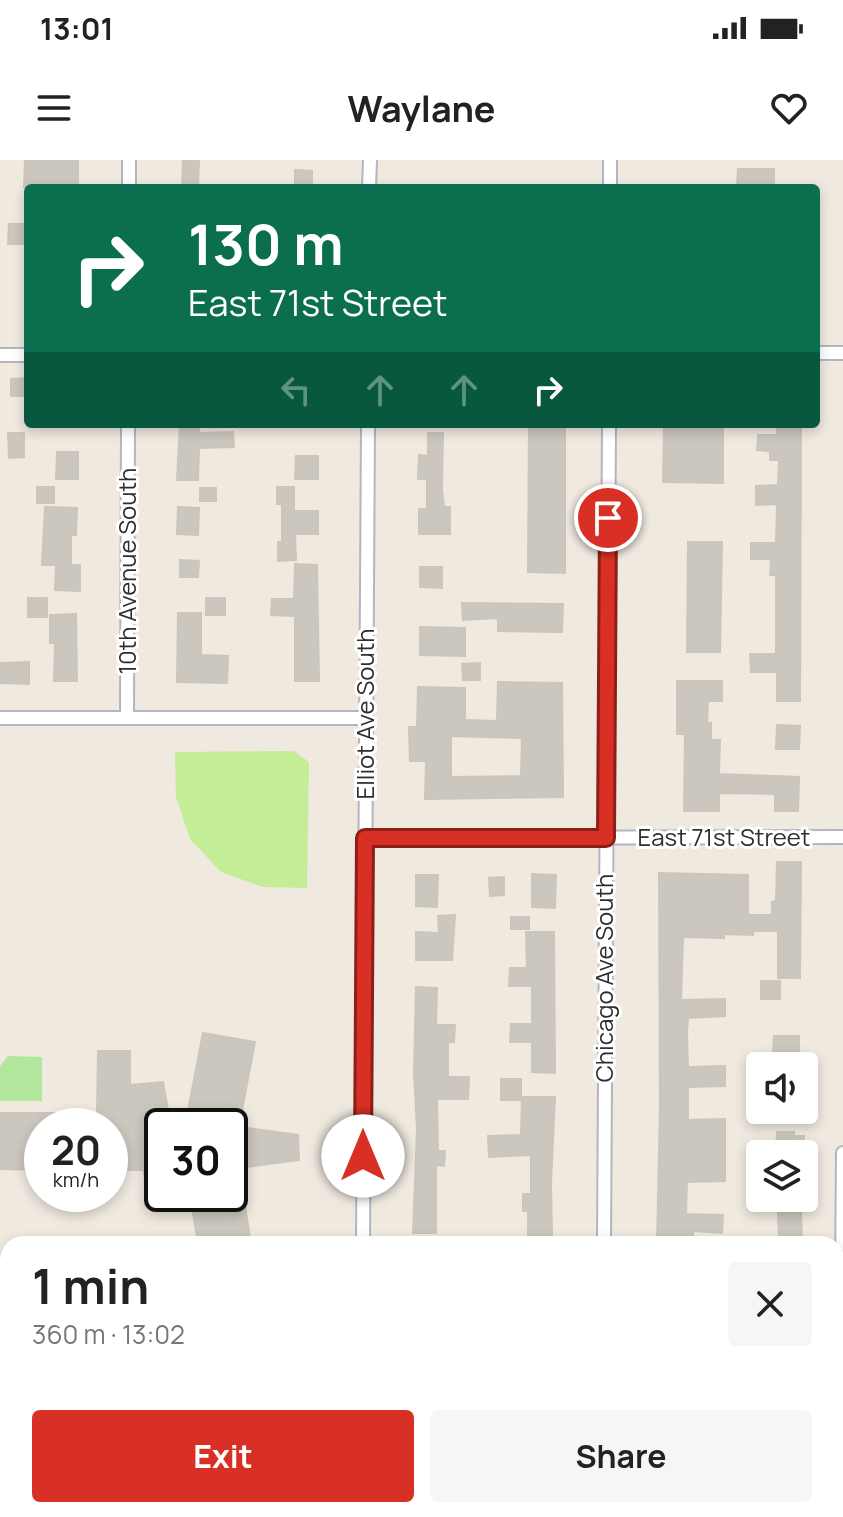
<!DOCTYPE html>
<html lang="en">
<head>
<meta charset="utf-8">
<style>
  body { margin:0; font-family:Manrope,sans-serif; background:#f6f6f6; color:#222; height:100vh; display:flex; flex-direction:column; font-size:30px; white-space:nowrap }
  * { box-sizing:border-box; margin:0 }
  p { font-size:26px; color:#767676 }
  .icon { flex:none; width:44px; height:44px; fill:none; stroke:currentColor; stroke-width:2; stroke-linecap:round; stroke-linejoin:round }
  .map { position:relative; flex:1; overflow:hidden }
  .side { position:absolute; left:0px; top:1076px; width:844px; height:282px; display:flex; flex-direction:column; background:#fff; border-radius:24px 24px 0 0; box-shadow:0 4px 12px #0003 }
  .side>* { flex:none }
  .top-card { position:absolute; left:24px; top:24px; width:796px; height:244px; border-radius:8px; box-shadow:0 4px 12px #0003; background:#0b6e4f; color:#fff; overflow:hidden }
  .tools { position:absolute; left:746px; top:892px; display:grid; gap:16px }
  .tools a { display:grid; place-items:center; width:72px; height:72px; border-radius:8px; background:#fff; box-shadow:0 4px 12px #0003; font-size:40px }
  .speed { position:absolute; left:24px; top:948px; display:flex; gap:16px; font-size:40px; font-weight:700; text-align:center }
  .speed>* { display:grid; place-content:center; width:104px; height:104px; border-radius:50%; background:#fff; box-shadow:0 4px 12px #0003; line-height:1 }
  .speed small { font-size:20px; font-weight:400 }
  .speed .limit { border:4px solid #111; border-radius:12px; background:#fff; color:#111 }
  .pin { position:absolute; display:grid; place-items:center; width:68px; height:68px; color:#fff; margin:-34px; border:4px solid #fff; border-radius:50%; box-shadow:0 2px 8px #0007 }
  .me { position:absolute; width:88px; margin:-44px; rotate:0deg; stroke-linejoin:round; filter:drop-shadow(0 0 6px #0008) }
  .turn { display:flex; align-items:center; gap:28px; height:168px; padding:0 32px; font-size:36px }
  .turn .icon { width:104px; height:104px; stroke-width:2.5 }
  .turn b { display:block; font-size:56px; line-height:68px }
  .lanes { display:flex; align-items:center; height:76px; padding:0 32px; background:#0003; justify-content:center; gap:40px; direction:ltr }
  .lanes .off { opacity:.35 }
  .round { display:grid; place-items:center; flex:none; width:84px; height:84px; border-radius:8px; background:#f6f6f6 }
  .overview { display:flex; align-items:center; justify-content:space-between; height:136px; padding:0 32px }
  h1 { font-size:48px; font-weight:700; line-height:60px }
  .button { display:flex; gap:16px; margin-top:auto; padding:16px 32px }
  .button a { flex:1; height:92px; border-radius:8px; background:#d93025; color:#fff; font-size:32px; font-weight:700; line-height:92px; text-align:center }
  .button a+a { background:#f6f6f6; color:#222 }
  .status { display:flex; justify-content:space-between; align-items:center; height:56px; padding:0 40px; background:#fff; direction:ltr }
  .status svg { height:22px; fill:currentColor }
  header { display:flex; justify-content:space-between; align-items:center; height:104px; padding:0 32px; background:#fff; font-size:36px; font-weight:700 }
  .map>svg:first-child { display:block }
  .green { fill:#b1e69c }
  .pitch { fill:#c4ed98 }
  .building { fill:#cbc7be; stroke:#cbc6b9; stroke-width:2; fill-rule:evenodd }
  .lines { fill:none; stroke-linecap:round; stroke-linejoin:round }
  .minor-casing { stroke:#b4b5c1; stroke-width:16 }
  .tertiary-casing { stroke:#b4b5c1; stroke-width:20 }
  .minor { stroke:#fff; stroke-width:12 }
  .tertiary { stroke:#fff; stroke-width:16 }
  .route-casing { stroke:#8d1f18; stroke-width:20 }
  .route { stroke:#d93025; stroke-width:14 }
  .labels { text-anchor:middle; stroke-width:6; stroke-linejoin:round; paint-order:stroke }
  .street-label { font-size:24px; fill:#2e2e2e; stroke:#fff }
</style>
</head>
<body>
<div class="status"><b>13:01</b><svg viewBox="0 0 49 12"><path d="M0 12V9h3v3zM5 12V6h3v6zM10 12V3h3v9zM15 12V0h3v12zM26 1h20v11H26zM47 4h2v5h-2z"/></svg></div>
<header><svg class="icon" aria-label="menu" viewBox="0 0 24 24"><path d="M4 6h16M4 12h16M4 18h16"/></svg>Waylane<svg class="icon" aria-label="heart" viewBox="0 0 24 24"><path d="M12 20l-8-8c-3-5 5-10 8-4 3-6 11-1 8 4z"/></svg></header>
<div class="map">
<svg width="843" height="1357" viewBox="0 0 843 1357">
  <rect width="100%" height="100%" fill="#efe9e0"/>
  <path class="green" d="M8 896 42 897V941H0V906Z"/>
  <path class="pitch" d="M294 591 309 602 307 728 263 727 221 712 190 679 176 637 175 592Z"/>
  <path class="building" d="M25 0H78V28L24 27Z
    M183 0H199L198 28H182Z
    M738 9H774V27L737 26Z
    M295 10 312 11V28H295Z
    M9 64H28V84H8Z
    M28 218V236H11V219Z
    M180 264H199V273L233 272 234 287 199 288 198 320H177Z
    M529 264H565V413L528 412Z
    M664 264H723V323L663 322Z
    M777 264H801L800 541H777V512H751L750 494H776V415H770L771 399H751V383H776L777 344 756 345V326L778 325 779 300H770V291L757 290 758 275H777Z
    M8 273H24V297L9 298Z
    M428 273H443L442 329 444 347H450V374H419V349H427V319H418L419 295 428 296Z
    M57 292H78V319H56Z
    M296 296H318V319H295Z
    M37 327H54V343H37Z
    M277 327H294V351H318V374H295L296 400 278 401V382H282V344H277Z
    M200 328H216V341H200Z
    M45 347 77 348 76 375H71V405H80V431L55 430 56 405H42Z
    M178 347 199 348 198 375 177 374Z
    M688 382H722L720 492H687Z
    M180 400 199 401 198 417H180Z
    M295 404 317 405 319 521H295V456L271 455 272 439H294Z
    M420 407H442V428L420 427Z
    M28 438H47V457H28Z
    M206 438H225V455H206Z
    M462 443 563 444 562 472 498 471V458L463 460Z
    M178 453H201V495L228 496 227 523 177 522Z
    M76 454 77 521H54L55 483H50V455Z
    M420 467 465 468V496L420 495Z
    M29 502V524L0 523V503Z
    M480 503V520H463L462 504Z
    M677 521H722V541H708L707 563H711V580H720L719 614 799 617 798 651H775V634L719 633V651H684L685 574H677Z
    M498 522 562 523 563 637 425 639 426 601H410L409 567H417L418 527 465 528V560L497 561ZM451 576 522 578 521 616 451 617Z
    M777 565 800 566 799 589H776Z
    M777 702H801L800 818H778V771H753V775L724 774V778L683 777 681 840 725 839V856L688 858 687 872 688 907 725 906V926L688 927V960L725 959V1021L687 1022 686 1054 723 1055 722 1073 693 1071V1079H680L681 1084H657L660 946 659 713 748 715V755H772V742L776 741Z
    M532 714 556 715 555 748 532 747Z
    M416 715H438L437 747 416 746Z
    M504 717V735L490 736 489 718Z
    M455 755 452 800H416V772L439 773 438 756Z
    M511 757H529V769H511Z
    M526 772H554L555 913 532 912V882H510L511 864H532V826H509L510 808H527Z
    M761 821H780V839H761Z
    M416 827 437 828 436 865H455L454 882H448V917H469L468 939H437L438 991H445L444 1006 436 1005V1073H413L417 969 414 913Z
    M203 873 255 882 239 966H233L298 975 299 1000 239 1008 251 1084H198L190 1034H230V966H185Z
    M774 876H799V894H773Z
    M98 891H130V925L163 922 171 966H162V1030L146 1033 144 1010H110V966H42V1010L0 1009V953H97Z
    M501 919H521V940H501Z
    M522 937H555L551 1023 552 1075 528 1076V1051H523V1034H531V995L489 997 488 976 521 975Z
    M777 972H794V976H804L803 994H776Z
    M778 1053H801L802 1084H779Z"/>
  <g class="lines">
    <defs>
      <path id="minor" d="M129 28V0
        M369 28 370 0
        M610 28V0
        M816 193H843
        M0 195H28
        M0 558H366
        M127 558 128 264
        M365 678 843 677
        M363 1084 368 264
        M604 1084 609 264
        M122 1350V1357
        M362 1350V1357
        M604 1350V1357
        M840 1357 843 993"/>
      <path id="tertiary" d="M836 1160H843
        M0 1163H8"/>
    </defs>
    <use href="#minor" class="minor-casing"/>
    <use href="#tertiary" class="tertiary-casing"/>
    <use href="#minor" class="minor"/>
    <use href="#tertiary" class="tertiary"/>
  </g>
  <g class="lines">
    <defs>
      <path id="route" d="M363 996 365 678H606L608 358"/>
    </defs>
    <use href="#route" class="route-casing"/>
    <use href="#route" class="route"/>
  </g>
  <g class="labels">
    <g class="street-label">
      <text transform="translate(128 411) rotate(-90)" y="8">10th Avenue South</text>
      <text transform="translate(366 554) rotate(-90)" y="8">Elliot Ave South</text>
      <text x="724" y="686">East 71st Street</text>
      <text transform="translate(605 818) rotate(-90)" y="8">Chicago Ave South</text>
    </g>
  </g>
</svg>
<div class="tools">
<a><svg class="icon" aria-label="sound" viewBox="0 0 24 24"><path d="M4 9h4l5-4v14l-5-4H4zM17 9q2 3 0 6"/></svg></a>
<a><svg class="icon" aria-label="layers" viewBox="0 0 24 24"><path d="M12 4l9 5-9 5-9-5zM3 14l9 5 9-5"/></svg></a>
</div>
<div class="speed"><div>20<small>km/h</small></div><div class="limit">30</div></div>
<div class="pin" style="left:608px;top:358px;background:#d93025"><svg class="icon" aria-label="arrive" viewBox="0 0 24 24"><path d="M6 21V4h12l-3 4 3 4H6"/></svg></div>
<svg class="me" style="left:363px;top:996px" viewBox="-20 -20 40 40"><circle r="19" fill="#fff"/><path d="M0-13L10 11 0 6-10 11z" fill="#d93025"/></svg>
<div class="top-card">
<div class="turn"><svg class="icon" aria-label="right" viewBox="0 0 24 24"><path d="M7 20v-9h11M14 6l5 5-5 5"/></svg><div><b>130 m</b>East 71st Street</div></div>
<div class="lanes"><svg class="icon off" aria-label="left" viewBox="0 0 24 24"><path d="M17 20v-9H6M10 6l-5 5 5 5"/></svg><svg class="icon off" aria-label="ahead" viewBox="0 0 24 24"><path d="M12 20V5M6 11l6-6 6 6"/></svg><svg class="icon off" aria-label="ahead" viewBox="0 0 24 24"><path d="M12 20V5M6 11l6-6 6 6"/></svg><svg class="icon" aria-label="right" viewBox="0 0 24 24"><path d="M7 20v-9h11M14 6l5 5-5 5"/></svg></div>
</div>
<section class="side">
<div class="overview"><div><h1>1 min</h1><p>360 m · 13:02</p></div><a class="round"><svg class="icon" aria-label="close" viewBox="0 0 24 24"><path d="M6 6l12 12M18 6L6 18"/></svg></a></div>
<div class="button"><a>Exit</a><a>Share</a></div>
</section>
</div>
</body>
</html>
